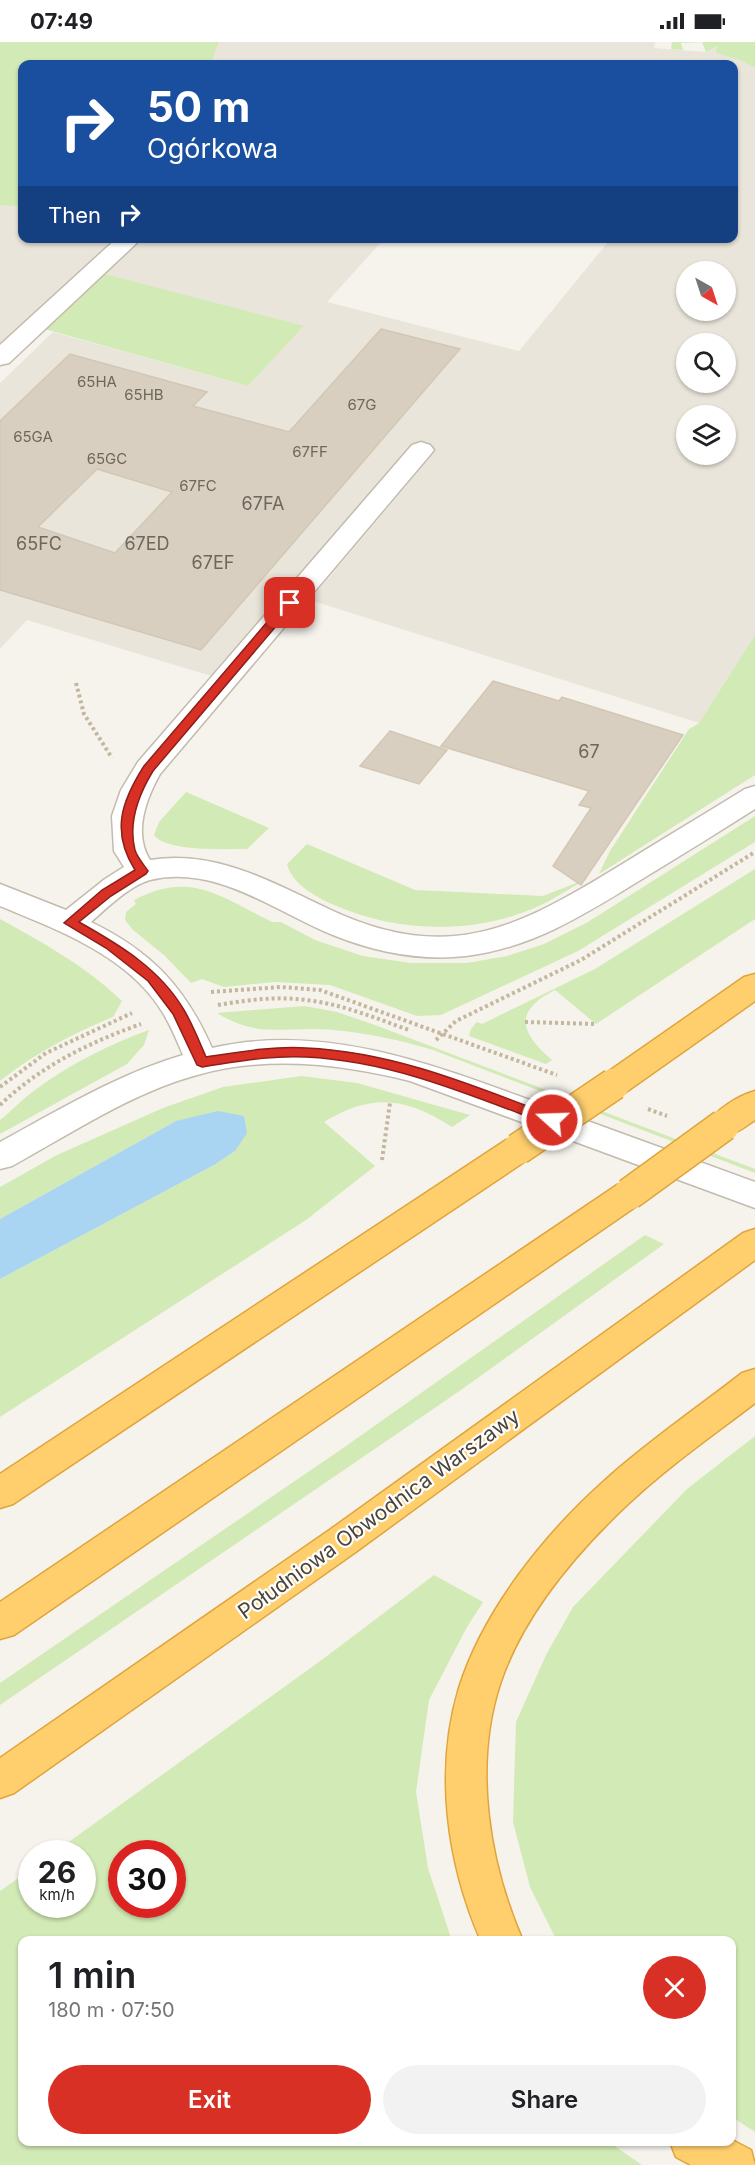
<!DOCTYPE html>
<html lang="en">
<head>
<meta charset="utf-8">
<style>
  body { margin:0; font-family:Inter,sans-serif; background:#f2f2f2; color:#202124; height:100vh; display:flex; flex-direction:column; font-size:22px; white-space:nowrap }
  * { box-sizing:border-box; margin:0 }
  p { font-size:20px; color:#757577 }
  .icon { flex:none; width:33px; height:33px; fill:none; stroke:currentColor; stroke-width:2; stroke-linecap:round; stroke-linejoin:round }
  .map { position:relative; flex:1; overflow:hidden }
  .drawer { position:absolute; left:18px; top:1894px; width:718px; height:210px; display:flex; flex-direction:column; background:#fff; border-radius:12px; box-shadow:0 2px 4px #0004 }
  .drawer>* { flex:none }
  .top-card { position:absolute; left:18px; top:18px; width:720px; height:183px; border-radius:12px; box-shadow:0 2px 4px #0004; background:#1a4fa0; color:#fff; overflow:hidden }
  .needle { width:39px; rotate:141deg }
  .tools { position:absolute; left:676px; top:219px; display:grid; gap:12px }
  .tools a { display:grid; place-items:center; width:60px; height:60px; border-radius:50%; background:#fff; box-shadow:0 2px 4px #0004; font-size:30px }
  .speed { position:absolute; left:18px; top:1798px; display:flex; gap:12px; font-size:30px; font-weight:700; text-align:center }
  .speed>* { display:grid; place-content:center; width:78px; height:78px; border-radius:50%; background:#fff; box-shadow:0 2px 4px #0004; line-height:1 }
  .speed small { font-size:15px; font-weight:400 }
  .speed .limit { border:9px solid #d22; background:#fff; color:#111 }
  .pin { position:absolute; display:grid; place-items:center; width:51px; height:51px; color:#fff; margin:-26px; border-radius:12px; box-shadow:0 3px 9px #0006 }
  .me { position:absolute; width:66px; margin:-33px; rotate:290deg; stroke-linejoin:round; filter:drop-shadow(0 0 4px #0008) }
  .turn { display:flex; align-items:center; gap:21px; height:126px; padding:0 30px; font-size:27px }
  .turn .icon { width:78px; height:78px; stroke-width:2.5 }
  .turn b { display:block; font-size:42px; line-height:51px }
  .then { display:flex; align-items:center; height:57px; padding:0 30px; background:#0003; gap:12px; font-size:22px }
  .round { display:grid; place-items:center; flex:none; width:63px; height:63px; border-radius:32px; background:#f2f2f2 }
  .summary { display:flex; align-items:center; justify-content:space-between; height:102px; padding:0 30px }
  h1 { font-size:36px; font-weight:600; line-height:45px }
  .button { display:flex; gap:12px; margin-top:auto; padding:12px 30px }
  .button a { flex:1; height:69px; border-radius:36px; background:#d93025; color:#fff; font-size:24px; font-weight:600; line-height:69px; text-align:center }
  .button a+a { background:#f2f2f2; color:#202124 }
  .status { display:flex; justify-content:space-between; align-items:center; height:42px; padding:0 30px; background:#fff; direction:ltr }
  .status svg { height:16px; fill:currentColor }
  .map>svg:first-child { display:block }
  .residential { fill:#eae5da; fill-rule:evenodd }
  .green { fill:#d2eab5; fill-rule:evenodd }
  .water { fill:#a9d4f2 }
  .building { fill:#d8cfc1; stroke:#d3c7b4; stroke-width:1.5; fill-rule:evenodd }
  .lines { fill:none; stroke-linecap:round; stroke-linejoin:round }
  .minor-casing { stroke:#c2bbae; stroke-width:3 }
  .highway-casing { stroke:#e0a43c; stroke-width:3 }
  .path { stroke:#c4b79f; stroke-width:4; stroke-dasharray:3 3; stroke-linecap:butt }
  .minor { fill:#fff; fill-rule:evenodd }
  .highway { fill:#ffcf6e; fill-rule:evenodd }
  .highway-bridge-casing { stroke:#e0a43c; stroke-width:34; stroke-linecap:butt }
  .highway-bridge { stroke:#ffcf6e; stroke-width:31 }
  .route { fill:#d93025; stroke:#8d1f18; stroke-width:1.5 }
  .labels { text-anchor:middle; stroke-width:4.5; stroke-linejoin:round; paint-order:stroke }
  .far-number-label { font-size:15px; fill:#6e675b }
  .number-label { font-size:18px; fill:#6e675b }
  .street-label { font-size:21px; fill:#4b4439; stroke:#fff }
</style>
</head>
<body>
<div class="status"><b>07:49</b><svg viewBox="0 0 49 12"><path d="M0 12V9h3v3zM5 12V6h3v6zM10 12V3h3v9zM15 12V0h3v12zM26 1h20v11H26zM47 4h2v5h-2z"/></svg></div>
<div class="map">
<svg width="755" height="2123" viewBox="0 0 755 2123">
  <rect width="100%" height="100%" fill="#f6f3ec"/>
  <path class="residential" d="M219 0H655L654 6 706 10 718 4 717 11 742 19 755 26V593L699 681 310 558 434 411 411 404 211 634 27 578 0 607V341L53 290 248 344 303 285 102 231 141 197H384L327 260 519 309 608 200 618 201 619 196H734V22H211ZM687 230H726V268H687ZM687 302H726V340H687ZM687 374H726V412H687Z
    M0 163 22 165V196L113 197 0 305Z"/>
  <path class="green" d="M0 0H219L211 22H22V165L0 163Z
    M672 0H755V26L742 19 716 11 717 4 706 10 702 0 681 1 683 8 671 7Z
    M102 231 304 284 248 344 41 286Z
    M755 593V733L599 832 610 809 689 687 699 681Z
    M186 750 269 786 247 807C226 807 166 810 154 793L159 780Z
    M755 774V800L578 909 441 973 417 974 330 943 275 940 224 945 202 937 191 941 164 913 133 888 125 878 126 870 136 862 134 858C191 828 221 855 272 880H281L315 898 363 914 411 921H467L507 914 544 902 588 880Z
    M307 802 415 848 543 854 589 836C570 846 552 859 532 867 469 893 396 890 334 863 316 855 292 842 287 822Z
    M755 827V877L596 982 555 948C513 969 520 991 552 1018L546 1022 469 994 471 987 477 980 482 982 595 927Z
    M0 877C42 900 87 925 122 959L113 975C70 993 37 1010 0 1039Z
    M304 964 337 970 375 983 755 1127V1131L433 1008C400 998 367 991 333 988 286 983 261 998 217 971Z
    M149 988 144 1003 127 1022 0 1092V1078C12 1069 22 1057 35 1048 70 1022 108 1003 149 988Z
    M301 1034 357 1041 470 1073 452 1085C405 1055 372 1051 324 1080L375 1124 306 1178 0 1375V1237L214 1123 235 1109 176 1079 0 1177V1145L57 1113 163 1066 223 1045Z
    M645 1193 664 1202 461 1348 0 1663V1641L346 1404Z
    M755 1394V2090L732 2075V1899H557L530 1845 513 1780 516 1680 546 1613 573 1565 687 1447Z
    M434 1533 483 1560 467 1585 429 1658 416 1750 428 1826 452 1899H22V2100H609L642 2123H0V1849L31 1827 32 1863H82V1812H52L323 1617ZM122 1812H172V1863H122Z"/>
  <path class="water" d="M218 1069 244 1074 247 1091 235 1109 214 1123 0 1237V1177L176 1079Z"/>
  <path class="building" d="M381 287 460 307 201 608 0 548V379L70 312 207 350 193 364 289 390ZM97 427 172 450 115 511 38 485Z
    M493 639 559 659 562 655 683 693 581 843 553 824 591 766 579 763 589 749 441 704Z
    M390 689 447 708 419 742 360 724Z"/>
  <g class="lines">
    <defs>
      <path id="minor" d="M117 196H142L9 321 0 323V303Z
        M421 400 430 403 434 408 430 413 160 732C146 757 133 791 150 818 216 807 273 841 331 868 452 924 521 884 624 821 664 796 705 772 745 747L755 744V767C719 790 683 812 647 834 590 869 534 906 466 914 421 919 375 910 333 893 276 870 216 822 150 838 129 844 108 865 91 880 151 909 185 945 212 1006 328 979 442 1026 549 1065 618 1090 686 1115 755 1140V1166L410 1039C341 1022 267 1013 197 1033 133 1050 70 1092 12 1124L0 1127V1100C59 1068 118 1032 183 1013 177 999 171 984 163 971 129 914 58 888 0 864V842L66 868 105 837 124 825 114 809 112 774 121 748 138 720 412 403Z"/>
      <path id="highway" d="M755 932V959L626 1050 614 1054 602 1050 598 1042 602 1034 744 935Z
        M755 1049V1078C740 1088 731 1097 712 1092L707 1083C716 1067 738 1054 755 1049Z
        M518 1095 530 1098 535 1107 530 1116 13 1462 0 1466V1432L506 1098Z
        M629 1139 641 1143 646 1152 641 1161 14 1593 0 1597V1560L617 1143Z
        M755 1187V1218L357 1509 14 1751 0 1756V1716L331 1487 743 1191Z
        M755 1327V1361C712 1394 667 1425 627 1463 575 1512 523 1573 500 1642 473 1725 489 1821 523 1899H481C447 1821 434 1729 459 1646 483 1569 544 1493 603 1440 647 1400 696 1367 742 1331Z
        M732 2098 751 2108 755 2123H691L676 2115 670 2100H732Z"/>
    </defs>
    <use href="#minor" class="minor-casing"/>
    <use href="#highway" class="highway-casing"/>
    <path class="path" d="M76 641 84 672 112 716
      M211 950 281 945 320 948 557 1033
      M218 963C247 958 277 954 306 958 342 962 375 976 409 988
      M525 980 596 982
      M436 998 456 979 581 918 755 810
      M0 1045 46 1011 132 971
      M0 1063C41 1024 88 1001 141 982
      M648 1067 667 1074
      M382 1118 390 1061"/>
    <use href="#minor" class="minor"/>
    <use href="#highway" class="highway"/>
    <defs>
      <path id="highway-bridge" d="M518 1107 614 1042
        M629 1152 724 1083"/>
    </defs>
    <use href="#highway-bridge" class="highway-bridge-casing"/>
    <use href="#highway-bridge" class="highway-bridge"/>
  </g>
  <path class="route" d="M290 557 294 558V563L153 729C139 752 128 781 135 808 137 815 144 823 148 829L146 832 111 854 79 880C120 903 160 927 184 968 193 983 199 999 206 1015 239 1010 273 1004 306 1006 395 1010 474 1044 556 1075L558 1078 556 1082H547C468 1052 391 1019 306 1015 271 1013 236 1020 202 1025L197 1023 173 972 148 939 106 906 64 881 102 848 135 828C111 790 121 760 144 724L286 558Z"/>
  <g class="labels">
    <g class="far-number-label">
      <text x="97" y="345">65HA</text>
      <text x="144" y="358">65HB</text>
      <text x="362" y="368">67G</text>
      <text x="33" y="400">65GA</text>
      <text x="310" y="415">67FF</text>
      <text x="107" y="422">65GC</text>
      <text x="198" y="449">67FC</text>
    </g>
    <g class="number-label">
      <text x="263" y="468">67FA</text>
      <text x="39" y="508">65FC</text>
      <text x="147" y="508">67ED</text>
      <text x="213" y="527">67EF</text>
      <text x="589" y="716">67</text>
    </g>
    <g class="street-label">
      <text transform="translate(379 1472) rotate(-36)" y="7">Południowa Obwodnica Warszawy</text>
    </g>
  </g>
</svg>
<div class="tools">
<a><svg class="needle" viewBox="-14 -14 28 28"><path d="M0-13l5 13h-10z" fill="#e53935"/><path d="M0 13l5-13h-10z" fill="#757577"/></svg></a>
<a><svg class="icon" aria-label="search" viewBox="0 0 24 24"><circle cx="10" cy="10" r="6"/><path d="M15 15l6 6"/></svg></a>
<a><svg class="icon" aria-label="layers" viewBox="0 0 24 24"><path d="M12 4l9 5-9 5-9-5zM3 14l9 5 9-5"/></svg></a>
</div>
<div class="speed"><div>26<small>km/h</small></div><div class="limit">30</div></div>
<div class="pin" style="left:290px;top:561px;background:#d93025"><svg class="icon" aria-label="arrive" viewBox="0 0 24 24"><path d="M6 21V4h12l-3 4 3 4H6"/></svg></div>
<svg class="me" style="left:552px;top:1078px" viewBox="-20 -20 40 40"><circle r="17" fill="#d93025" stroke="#fff" stroke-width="3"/><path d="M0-11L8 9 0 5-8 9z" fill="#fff"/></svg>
<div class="top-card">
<div class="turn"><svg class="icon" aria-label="right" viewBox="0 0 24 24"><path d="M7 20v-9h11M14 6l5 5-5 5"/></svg><div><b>50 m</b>Ogórkowa</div></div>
<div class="then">Then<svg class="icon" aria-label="right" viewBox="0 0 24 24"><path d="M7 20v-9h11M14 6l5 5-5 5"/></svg></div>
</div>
<section class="drawer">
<div class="summary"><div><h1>1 min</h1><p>180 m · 07:50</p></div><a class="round" style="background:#d93025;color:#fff"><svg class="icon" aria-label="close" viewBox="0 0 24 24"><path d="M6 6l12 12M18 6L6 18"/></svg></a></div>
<div class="button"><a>Exit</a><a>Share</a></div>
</section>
</div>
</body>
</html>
